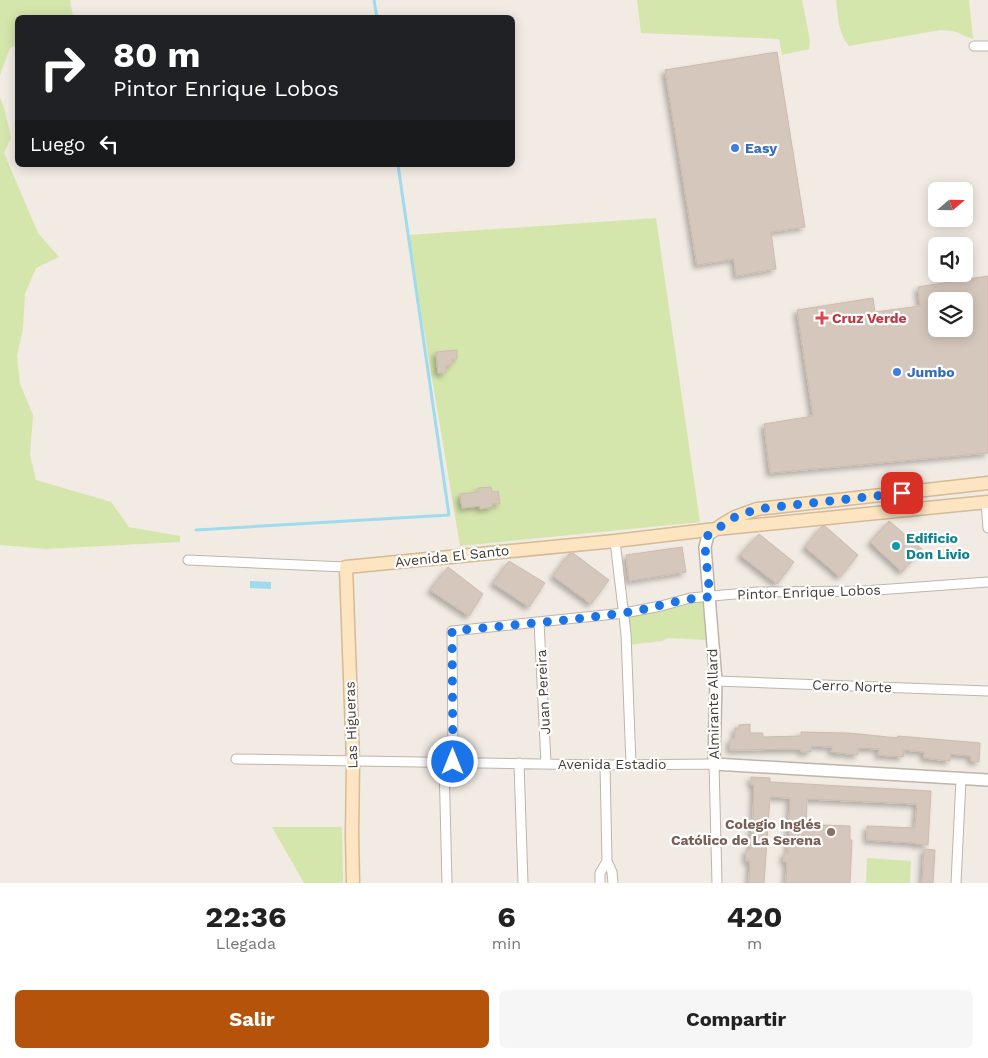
<!DOCTYPE html>
<html lang="es">
<head>
<meta charset="utf-8">
<style>
  body { margin:0; font-family:"Work Sans",sans-serif; background:#f6f6f6; color:#222; height:100vh; display:flex; flex-direction:column; font-size:19px; white-space:nowrap }
  * { box-sizing:border-box; margin:0 }
  p { font-size:16px; color:#767676 }
  .icon { flex:none; width:28px; height:28px; fill:none; stroke:currentColor; stroke-width:2; stroke-linecap:round; stroke-linejoin:round }
  .map { position:relative; height:883px; overflow:hidden }
  .sheet { display:flex; flex-direction:column; background:#fff; flex:1 }
  .sheet>* { flex:none }
  .hud { position:absolute; left:15px; top:15px; width:500px; height:152px; border-radius:8px; box-shadow:0 2px 12px #0003; background:#202124; color:#fff; overflow:hidden }
  .needle { width:32px; rotate:70deg }
  .tools { position:absolute; left:928px; top:182px; display:grid; gap:10px }
  .tools a { display:grid; place-items:center; width:45px; height:45px; border-radius:8px; background:#fff; box-shadow:0 2px 12px #0003; font-size:25px }
  .pin { position:absolute; display:grid; place-items:center; width:42px; height:42px; color:#fff; margin:-21px; border-radius:10px; box-shadow:0 2px 8px #0006 }
  .me { position:absolute; width:55px; margin:-28px; rotate:0deg; stroke-linejoin:round; filter:drop-shadow(0 0 4px #0008) }
  .turn { display:flex; align-items:center; gap:18px; height:105px; padding:0 15px; font-size:22px }
  .turn .icon { width:65px; height:65px; stroke-width:2.5 }
  .turn b { display:block; font-size:35px; line-height:42px }
  .then { display:flex; align-items:center; height:48px; padding:0 15px; background:#0003; gap:10px; font-size:19px }
  .eta { display:flex; justify-content:space-evenly; align-items:center; height:85px; text-align:center }
  .eta b { font-size:30px; font-weight:700; line-height:35px }
  .primary-button { display:flex; gap:10px; margin-top:auto; padding:10px 15px }
  .primary-button a { flex:1; height:58px; border-radius:8px; background:#b45309; color:#fff; font-size:20px; font-weight:700; line-height:58px; text-align:center }
  .primary-button a+a { background:#f6f6f6; color:#222 }
  .map>svg:first-child { display:block }
  .green { fill:#d5e6ac }
  .water { fill:#9fdbee }
  .lines { fill:none; stroke-linecap:round; stroke-linejoin:round }
  .stream { stroke:#9fdbee; stroke-width:3 }
  .building { fill:#d6c7bc; stroke:#cdbbac; fill-rule:evenodd; filter:url(#shadow) }
  .minor-casing { stroke:#c0b4a9; stroke-width:11 }
  .tertiary-casing { stroke:#c0b4a9; stroke-width:14 }
  .secondary-casing { stroke:#d4ba96; stroke-width:15 }
  .minor { stroke:#fff; stroke-width:9 }
  .tertiary { stroke:#fff; stroke-width:11 }
  .secondary { stroke:#fee5c1; stroke-width:12 }
  .route { stroke:#1a73e8; stroke-width:9; stroke-dasharray:0 16.2 }
  .shop-dot { fill:#3f7fe0; stroke:#fff; stroke-width:2 }
  .health-dot { fill:#e0444e; stroke:#fff; stroke-width:2 }
  .culture-dot { fill:#0f9aa8; stroke:#fff; stroke-width:2 }
  .education-dot { fill:#8d6e63; stroke:#fff; stroke-width:2 }
  .labels { text-anchor:middle; stroke-width:4.5; stroke-linejoin:round; paint-order:stroke }
  .shop-label { font-size:14px; font-weight:bold; fill:#366cbe; stroke:#fff; text-anchor:start }
  .health-label { font-size:14px; font-weight:bold; fill:#be3a42; stroke:#fff; text-anchor:start }
  .culture-label { font-size:14px; font-weight:bold; fill:#0d838f; stroke:#fff; text-anchor:start }
  .street-label { font-size:14px; fill:#433b34; stroke:#fff }
  .education-label { font-size:14px; font-weight:bold; fill:#785e54; stroke:#fff; text-anchor:end }
</style>
</head>
<body>
<div class="map">
<svg width="988" height="883" viewBox="0 0 988 883">
  <defs>
    <filter id="shadow"><feDropShadow dx="-3.5" dy="3.5" stdDeviation="2.5" flood-color="#0004"/></filter>
  </defs>
  <rect width="100%" height="100%" fill="#f1ebe3"/>
  <path class="green" d="M0 0H70L73 16 72 18H18L17 45 10 48 0 75Z
    M637 0H802L810 41 809 49 782 55 779 39 641 33Z
    M836 0H969L973 39 953 31 940 30 849 46C838 33 838 17 836 0Z
    M0 98 4 107 11 138 4 153 38 233 59 257 36 268 25 294 23 329 17 355 20 384 33 415 30 455 36 480 111 502 129 527 180 536V542L46 549 0 545Z
    M656 218 700 522 460 546 408 235Z
    M703 602 708 640 668 638 662 641 629 645 626 619 630 614 658 612 669 606 685 603Z
    M272 827H342L343 883H304Z
    M867 858 911 861 910 883H866Z"/>
  <path class="water" d="M250 581 271 582V589L250 588Z"/>
  <g class="lines">
    <path class="stream" d="M374 0 377 18
      M196 530 449 515 398 165"/>
  </g>
  <path class="building" d="M777 52 805 227 771 232 776 269 736 276 734 259 697 265 665 70Z
    M988 276V453L770 473 764 424 813 416 797 310 873 298 875 312 920 306 918 287ZM936 301H964V329H936Z
    M457 350V359H452V365L446 366V373H438L436 352Z
    M491 487 492 492 498 491 500 504H492L493 507 480 509V506L462 508 460 494 478 492V488Z
    M889 521 922 549 902 572 870 542Z
    M825 526 858 555 840 577 805 547 821 527Z
    M759 534 794 562 777 584 740 555Z
    M682 547 686 572 629 581 626 555Z
    M573 553 609 580 591 604 553 576 569 554Z
    M509 561 545 583 529 607 493 583Z
    M448 567 483 594 469 616 430 590Z
    M750 724V733H763V737L801 736V732L849 733 898 738V736L980 743 979 762 971 761V756L950 754V761L924 758V752L904 750 903 757 878 755 879 749 858 748V755L831 752 832 747 811 746V752H801V749L730 750V739H735V728H739V725Z
    M751 777 770 778V782L931 791 928 845 915 844V843L867 840V826L915 828 917 804 807 799 806 829H823V825L850 826V840H852L850 883H786L787 862H784V853H788L790 798 770 797 764 883H749L750 861H746V850H750L753 821 754 785H751Z
    M924 849 935 850 933 883H922Z"/>
  <g class="lines">
    <defs>
      <path id="minor" d="M974 46H988
        M986 502 988 528
        M615 541 626 634 631 764
        M188 560 346 567
        M539 622 546 763
        M716 681 988 691
        M236 759 605 765 714 764 717 883
        M444 762 447 883
        M453 762 452 631 624 613 661 606 690 598 757 592 863 591 988 582
        M519 763 523 883
        M607 861 612 872 613 883
        M600 883V873L607 861 605 765
        M956 883 961 779"/>
      <path id="tertiary" d="M716 529 708 535 705 547 716 681 714 764 988 780"/>
      <path id="secondary" d="M720 526 735 517 757 509 988 483
        M353 883 352 835 353 762 346 567 615 541 716 529 988 502"/>
    </defs>
    <use href="#minor" class="minor-casing"/>
    <use href="#tertiary" class="tertiary-casing"/>
    <use href="#secondary" class="secondary-casing"/>
    <use href="#minor" class="minor"/>
    <use href="#tertiary" class="tertiary"/>
    <use href="#secondary" class="secondary"/>
  </g>
  <g class="lines">
    <path class="route" d="M453 762 452 631C509 625 566 621 623 613 653 609 680 598 710 597L705 547 708 535 735 517 757 509 902 493"/>
  </g>
  <g class="shop-dot">
    <circle cx="735" cy="148" r="5"/>
    <circle cx="897" cy="372" r="5"/>
  </g>
  <path class="health-dot" d="M819.5 310.5h5v5h5v5h-5v5h-5v-5h-5v-5h5z"/>
  <circle class="culture-dot" cx="896" cy="546" r="5"/>
  <circle class="education-dot" cx="831" cy="832" r="5"/>
  <g class="labels">
    <g class="shop-label">
      <text x="745" y="153">Easy</text>
      <text x="907" y="377">Jumbo</text>
    </g>
    <g class="health-label">
      <text x="832" y="323">Cruz Verde</text>
    </g>
    <g class="culture-label">
      <text x="906" y="543">Edificio<tspan x="906" dy="16">Don Livio</tspan></text>
    </g>
    <g class="street-label">
      <text transform="translate(452 556) rotate(-6)" y="5">Avenida El Santo</text>
      <text transform="translate(809 592) rotate(-2)" y="5">Pintor Enrique Lobos</text>
      <text transform="translate(852 686) rotate(2)" y="5">Cerro Norte</text>
      <text transform="translate(543 692) rotate(-93)" y="5">Juan Pereira</text>
      <text transform="translate(713 704) rotate(-91)" y="5">Almirante Allard</text>
      <text transform="translate(351 725) rotate(-92)" y="5">Las Higueras</text>
      <text x="612" y="769">Avenida Estadio</text>
    </g>
    <g class="education-label">
      <text x="821" y="829">Colegio Inglés<tspan x="821" dy="16">Católico de La Serena</tspan></text>
    </g>
  </g>
</svg>
<div class="tools">
<a><svg class="needle" viewBox="-14 -14 28 28"><path d="M0-13l5 13h-10z" fill="#e53935"/><path d="M0 13l5-13h-10z" fill="#767676"/></svg></a>
<a><svg class="icon" aria-label="sound" viewBox="0 0 24 24"><path d="M4 9h4l5-4v14l-5-4H4zM17 9q2 3 0 6"/></svg></a>
<a><svg class="icon" aria-label="layers" viewBox="0 0 24 24"><path d="M12 4l9 5-9 5-9-5zM3 14l9 5 9-5"/></svg></a>
</div>
<div class="pin" style="left:902px;top:493px;background:#d93025"><svg class="icon" aria-label="arrive" viewBox="0 0 24 24"><path d="M6 21V4h12l-3 4 3 4H6"/></svg></div>
<svg class="me" style="left:453px;top:762px" viewBox="-20 -20 40 40"><circle r="17" fill="#1a73e8" stroke="#fff" stroke-width="3"/><path d="M0-11L8 9 0 5-8 9z" fill="#fff"/></svg>
<div class="hud">
<div class="turn"><svg class="icon" aria-label="right" viewBox="0 0 24 24"><path d="M7 20v-9h11M14 6l5 5-5 5"/></svg><div><b>80 m</b>Pintor Enrique Lobos</div></div>
<div class="then">Luego<svg class="icon" aria-label="left" viewBox="0 0 24 24"><path d="M17 20v-9H6M10 6l-5 5 5 5"/></svg></div>
</div>
</div>
<section class="sheet">
<div class="eta">
<div><b>22:36</b><p>Llegada</p></div>
<div><b>6</b><p>min</p></div>
<div><b>420</b><p>m</p></div>
</div>
<div class="primary-button"><a>Salir</a><a>Compartir</a></div>
</section>
</body>
</html>
